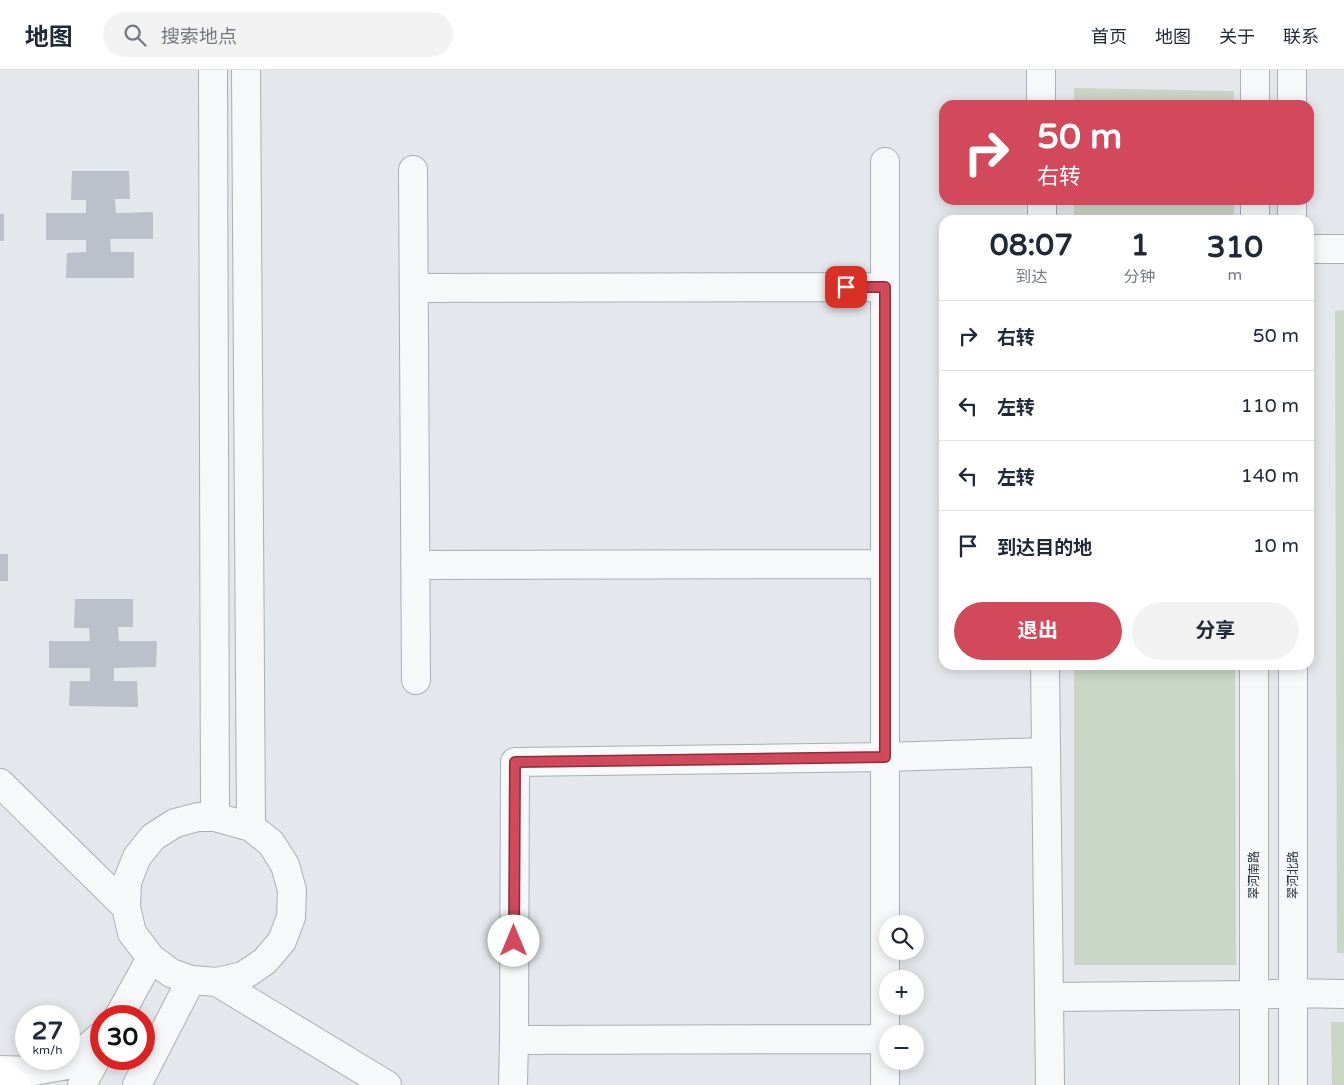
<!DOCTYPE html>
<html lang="zh">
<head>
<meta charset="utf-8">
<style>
  body { margin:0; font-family:"Varela Round","Noto Sans SC",sans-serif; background:#f2f2f3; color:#1f2937; height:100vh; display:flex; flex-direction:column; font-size:19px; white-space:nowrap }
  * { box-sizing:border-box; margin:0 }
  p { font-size:16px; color:#747a83 }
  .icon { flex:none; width:28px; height:28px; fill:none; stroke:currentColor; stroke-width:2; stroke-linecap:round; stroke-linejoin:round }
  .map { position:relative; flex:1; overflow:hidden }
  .drawer { position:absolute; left:939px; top:145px; width:375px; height:455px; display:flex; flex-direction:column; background:#fff; border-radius:15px; box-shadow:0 2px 12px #0003 }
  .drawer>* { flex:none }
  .banner { position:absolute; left:939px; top:30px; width:375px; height:105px; border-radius:15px; box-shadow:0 2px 12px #0003; background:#d1495b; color:#fff; overflow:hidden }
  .buttons { position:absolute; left:879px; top:845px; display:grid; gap:10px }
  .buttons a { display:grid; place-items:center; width:45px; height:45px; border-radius:50%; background:#fff; box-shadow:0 2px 12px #0003; font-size:25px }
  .speed { position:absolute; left:15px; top:935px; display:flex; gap:10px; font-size:25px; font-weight:700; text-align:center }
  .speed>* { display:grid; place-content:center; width:65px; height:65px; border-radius:50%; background:#fff; box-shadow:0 2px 12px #0003; line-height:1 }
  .speed small { font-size:12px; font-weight:400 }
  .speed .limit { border:8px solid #d22; background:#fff; color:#111 }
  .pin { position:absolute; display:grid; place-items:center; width:42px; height:42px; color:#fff; margin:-21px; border-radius:10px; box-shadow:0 2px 8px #0006 }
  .me { position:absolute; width:55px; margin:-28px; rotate:0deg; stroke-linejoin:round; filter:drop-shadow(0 0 4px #0008) }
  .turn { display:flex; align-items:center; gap:18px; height:105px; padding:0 15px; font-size:22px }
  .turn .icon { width:65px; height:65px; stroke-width:2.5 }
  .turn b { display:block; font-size:35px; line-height:42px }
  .eta { display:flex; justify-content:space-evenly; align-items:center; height:85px; text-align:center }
  .eta b { font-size:30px; font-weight:700; line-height:35px }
  .action { display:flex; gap:10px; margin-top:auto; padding:10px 15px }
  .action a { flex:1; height:58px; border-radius:30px; background:#d1495b; color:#fff; font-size:20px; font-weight:700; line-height:58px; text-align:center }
  .action a+a { background:#f2f2f3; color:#1f2937 }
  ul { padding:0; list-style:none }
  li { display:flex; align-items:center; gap:15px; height:70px; padding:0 15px; border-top:1px solid #e0e1e3 }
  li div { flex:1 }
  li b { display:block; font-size:19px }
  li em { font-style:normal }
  header { display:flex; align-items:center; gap:30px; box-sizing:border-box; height:70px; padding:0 25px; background:#fff; border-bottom:1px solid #e0e1e3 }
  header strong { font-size:24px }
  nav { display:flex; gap:28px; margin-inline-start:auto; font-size:18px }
  .search { width:350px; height:45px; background:#f2f2f3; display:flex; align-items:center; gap:12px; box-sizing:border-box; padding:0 18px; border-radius:28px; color:#747a83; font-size:19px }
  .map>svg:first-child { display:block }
  .green { fill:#c9d6c5 }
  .building { fill:#bbc0ca }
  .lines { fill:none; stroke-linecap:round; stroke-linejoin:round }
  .minor-casing { stroke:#a9aeb7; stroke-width:30 }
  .major-casing { stroke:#a3abb8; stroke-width:30 }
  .minor { stroke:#f7f8fa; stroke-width:28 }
  .major { stroke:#fff; stroke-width:28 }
  .route-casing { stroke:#882f3b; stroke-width:12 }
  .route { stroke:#d1495b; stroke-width:9 }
  .labels { text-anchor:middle; stroke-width:5; stroke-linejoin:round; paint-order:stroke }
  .street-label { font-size:12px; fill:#2b3445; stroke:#f4f6f9 }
</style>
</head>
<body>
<header>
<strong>地图</strong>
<div class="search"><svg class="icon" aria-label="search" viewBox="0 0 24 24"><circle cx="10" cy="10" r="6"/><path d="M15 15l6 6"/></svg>搜索地点</div>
<nav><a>首页</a><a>地图</a><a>关于</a><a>联系</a></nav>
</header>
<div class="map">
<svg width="1344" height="1015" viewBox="0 0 1344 1015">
  <rect width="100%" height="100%" fill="#e4e7ec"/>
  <path class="green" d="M1074 18 1234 21V35H1074Z
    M1074 130H1234V150H1074Z
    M1344 240V883H1337L1335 241Z
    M1074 595H1235L1236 895H1074Z
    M1331 952H1344V1015H1332Z"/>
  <path class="building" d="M72 101H129L130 129H115L116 143 153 142V169H110L111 182H134V208H66L67 183 86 182V170H46V143H86V130H71Z
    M0 144H4V171H0Z
    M0 484H8V511H0Z
    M75 529H133V557H118L119 571H157L156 597 114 598V611H137L138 637 69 636 70 611H90V598H49V571H90L89 558H74Z"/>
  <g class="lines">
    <defs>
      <path id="minor" d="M213 0 215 747
        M246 0 251 757
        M1041 0V35
        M1292 0V35
        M1255 35V0
        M885 92V1015
        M413 100 416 610
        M1042 130V150
        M1292 130V150
        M1255 150V130
        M1309 179H1344
        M414 218 885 217
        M415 495 885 494
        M1045 595 1050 1015
        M1293 595V1015
        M0 713 126 837 132 863 151 888 171 903 191 910 217 912 243 906 265 891 282 871 291 847 292 820 285 795 271 773 251 757 215 747H198L175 753 153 767 137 787 127 812 126 837
        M217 912 387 1015
        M1049 927 1254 925 1293 923 1344 924
        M119 946 151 888
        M885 969 514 970 515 692 885 687 1046 682
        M0 1000 34 1001 67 995 101 966
        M82 1015 101 979
        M137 1015 191 910
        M513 1015 514 970
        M1254 1015V595"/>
      <path id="major" d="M0 1002 17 1015"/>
    </defs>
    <use href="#minor" class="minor-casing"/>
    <use href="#major" class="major-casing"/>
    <use href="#minor" class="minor"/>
    <use href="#major" class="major"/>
  </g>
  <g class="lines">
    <defs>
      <path id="route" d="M514 871 515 692 885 687V217H846"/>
    </defs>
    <use href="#route" class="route-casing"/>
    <use href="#route" class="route"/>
  </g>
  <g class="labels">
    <g class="street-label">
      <text transform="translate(1254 805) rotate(-90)" y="4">翠河南路</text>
      <text transform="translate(1293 805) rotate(-90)" y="4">翠河北路</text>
    </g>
  </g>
</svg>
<div class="buttons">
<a><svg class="icon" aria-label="search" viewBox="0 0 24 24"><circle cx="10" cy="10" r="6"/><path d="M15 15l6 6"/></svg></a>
<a>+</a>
<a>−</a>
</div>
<div class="speed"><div>27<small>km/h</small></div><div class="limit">30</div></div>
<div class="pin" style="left:846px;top:217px;background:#d93025"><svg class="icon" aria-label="arrive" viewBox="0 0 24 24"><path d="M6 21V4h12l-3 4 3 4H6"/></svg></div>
<svg class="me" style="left:514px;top:871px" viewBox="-20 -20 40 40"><circle r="19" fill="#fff"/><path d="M0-13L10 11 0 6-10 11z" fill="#d1495b"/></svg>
<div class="banner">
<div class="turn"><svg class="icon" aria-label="right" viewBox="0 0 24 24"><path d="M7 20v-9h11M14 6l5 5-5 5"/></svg><div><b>50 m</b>右转</div></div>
</div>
<section class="drawer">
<div class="eta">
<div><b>08:07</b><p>到达</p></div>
<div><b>1</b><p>分钟</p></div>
<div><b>310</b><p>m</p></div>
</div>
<ul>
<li><svg class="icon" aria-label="right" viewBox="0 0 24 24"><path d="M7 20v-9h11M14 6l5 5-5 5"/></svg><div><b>右转</b></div><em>50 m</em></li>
<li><svg class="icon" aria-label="left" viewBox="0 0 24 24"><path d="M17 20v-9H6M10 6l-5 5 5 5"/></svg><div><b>左转</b></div><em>110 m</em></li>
<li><svg class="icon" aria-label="left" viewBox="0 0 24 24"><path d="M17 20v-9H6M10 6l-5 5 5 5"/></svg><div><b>左转</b></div><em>140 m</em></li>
<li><svg class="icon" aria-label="arrive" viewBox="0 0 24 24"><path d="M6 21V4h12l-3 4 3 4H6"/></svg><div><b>到达目的地</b></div><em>10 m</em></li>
</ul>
<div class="action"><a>退出</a><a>分享</a></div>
</section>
</div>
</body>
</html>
